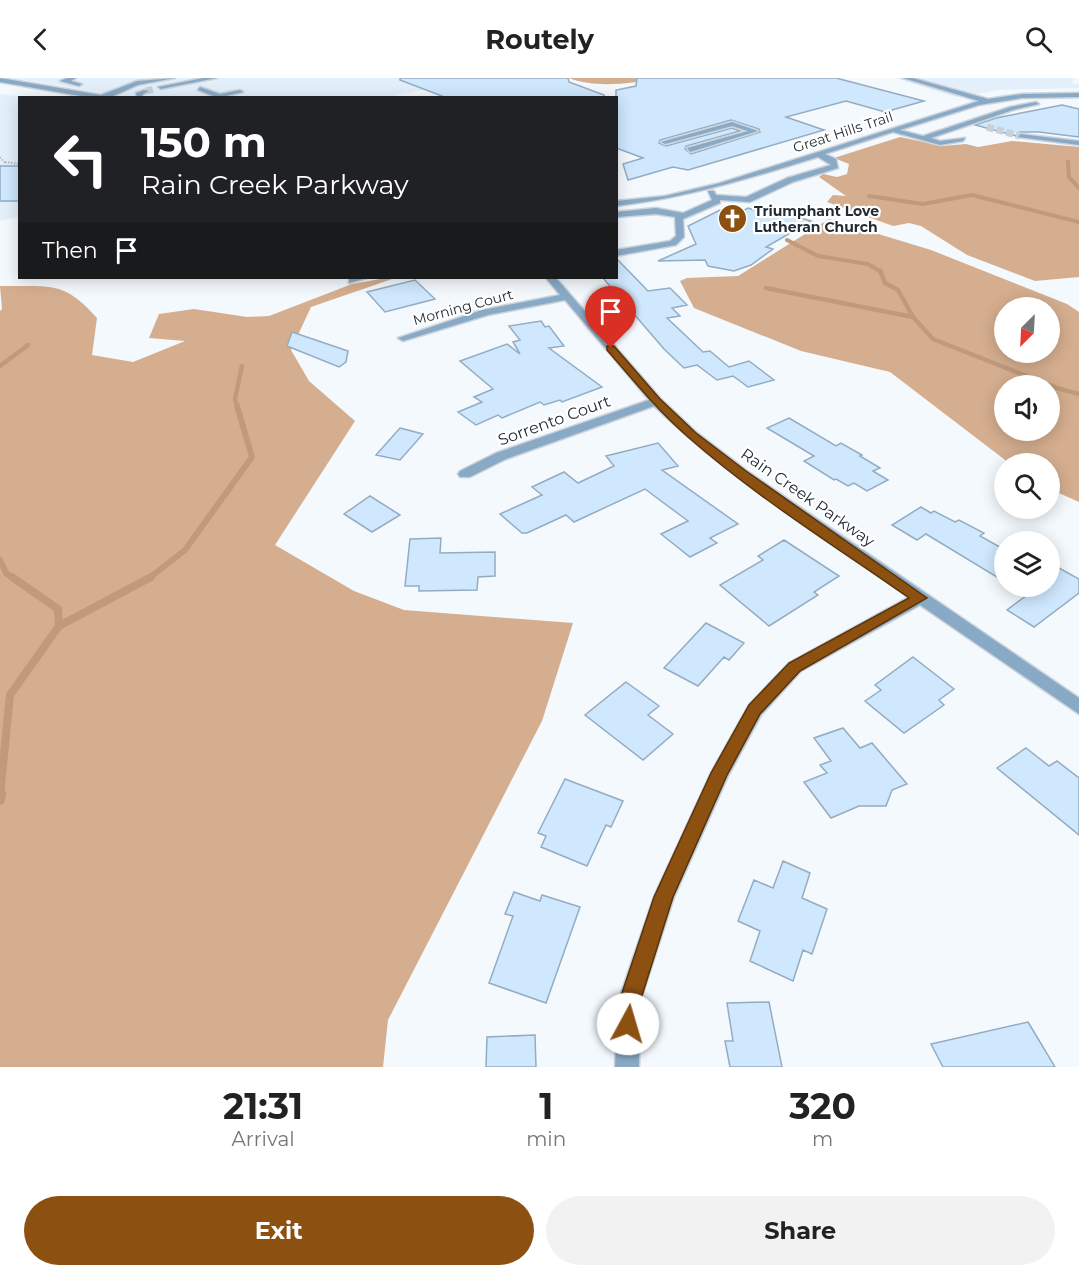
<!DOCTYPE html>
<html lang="en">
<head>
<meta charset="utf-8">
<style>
  body { margin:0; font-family:Montserrat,sans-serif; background:#f2f2f2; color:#222; height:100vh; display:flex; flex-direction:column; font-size:22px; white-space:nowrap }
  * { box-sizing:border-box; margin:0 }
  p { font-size:20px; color:#767676 }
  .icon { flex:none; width:33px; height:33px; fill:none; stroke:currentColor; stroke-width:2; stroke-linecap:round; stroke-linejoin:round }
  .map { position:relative; height:989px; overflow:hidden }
  .sheet { display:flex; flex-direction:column; background:#fff; flex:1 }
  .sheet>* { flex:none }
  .top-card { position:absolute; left:18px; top:18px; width:600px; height:183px; border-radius:0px; box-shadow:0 3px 15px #0003; background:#202124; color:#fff; overflow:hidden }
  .needle { width:39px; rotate:204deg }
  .controls { position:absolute; left:994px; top:219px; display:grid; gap:12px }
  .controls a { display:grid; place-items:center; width:66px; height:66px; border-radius:50%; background:#fff; box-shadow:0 3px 15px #0003; font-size:30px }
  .pin { position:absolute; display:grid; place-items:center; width:51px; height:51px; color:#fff; margin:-62px -26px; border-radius:50% 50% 50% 0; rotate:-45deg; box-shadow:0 0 6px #0007 }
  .pin .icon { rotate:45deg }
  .me { position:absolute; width:66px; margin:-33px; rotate:6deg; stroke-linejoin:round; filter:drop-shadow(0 0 4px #0008) }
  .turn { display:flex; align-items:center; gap:21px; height:126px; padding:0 24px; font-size:27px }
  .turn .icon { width:78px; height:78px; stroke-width:2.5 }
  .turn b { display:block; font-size:42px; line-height:51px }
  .then { display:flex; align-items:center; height:57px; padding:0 24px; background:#0003; gap:12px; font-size:22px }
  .eta { display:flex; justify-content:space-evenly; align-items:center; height:102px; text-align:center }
  .eta b { font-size:36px; font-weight:700; line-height:42px }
  .primary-button { display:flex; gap:12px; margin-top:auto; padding:12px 24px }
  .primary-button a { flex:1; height:69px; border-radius:36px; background:#8c5010; color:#fff; font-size:24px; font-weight:700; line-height:69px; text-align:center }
  .primary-button a+a { background:#f2f2f2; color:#222 }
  header { display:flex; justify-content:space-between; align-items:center; height:78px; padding:0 24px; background:#fff; font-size:27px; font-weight:700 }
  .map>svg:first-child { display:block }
  .built { fill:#e3f0fb }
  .forest { fill:#d5ae8f; fill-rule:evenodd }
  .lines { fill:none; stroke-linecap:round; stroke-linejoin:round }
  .stream-far5 { stroke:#c09a7b; stroke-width:3 }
  .stream-far4 { stroke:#c09a7b; stroke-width:4 }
  .stream-far3 { stroke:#c09a7b; stroke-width:4.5 }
  .stream-far2 { stroke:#c09a7b; stroke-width:6 }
  .stream-far1 { stroke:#c09a7b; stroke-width:8 }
  .stream { stroke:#c09a7b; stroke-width:10 }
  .building { fill:#cfe8fe; stroke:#94acc1; stroke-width:1.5; fill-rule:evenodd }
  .minor-tunnel { stroke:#cad0d6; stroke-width:7; stroke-dasharray:7 3; stroke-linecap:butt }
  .minor-casing { stroke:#ced4da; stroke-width:3 }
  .path-far1 { stroke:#afb6bc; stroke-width:1.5; stroke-dasharray:1.5 1.5; stroke-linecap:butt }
  .path { stroke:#afb6bc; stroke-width:2; stroke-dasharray:1.5 1.5; stroke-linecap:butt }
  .minor { fill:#89aac7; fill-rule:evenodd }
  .route { fill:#8c5010; stroke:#5b340a; stroke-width:1.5 }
  .labels { text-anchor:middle; stroke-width:4.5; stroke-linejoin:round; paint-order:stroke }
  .far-street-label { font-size:14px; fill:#222c34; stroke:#fff }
  .far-poi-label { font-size:14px; font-weight:bold; fill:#222c34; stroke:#fff; text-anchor:start }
  .street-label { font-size:16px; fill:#222c34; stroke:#fff }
</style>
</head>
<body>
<header><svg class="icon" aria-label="back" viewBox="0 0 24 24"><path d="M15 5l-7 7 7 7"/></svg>Routely<svg class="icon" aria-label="search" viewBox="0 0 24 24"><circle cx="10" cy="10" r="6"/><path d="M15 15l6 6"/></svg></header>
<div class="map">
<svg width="1079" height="989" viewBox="0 0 1079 989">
  <rect width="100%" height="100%" fill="#f4f9fe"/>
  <path class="built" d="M12 0H481L383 20 127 19Z
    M895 0H1072L1075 2 1071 5 1079 6V10L999 12 956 19Z
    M0 16 25 19 20 20 19 139 0 143Z"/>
  <path class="forest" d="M568 0H663C630 5 600 11 568 0Z
    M900 59 943 68 966 66 978 69 1012 63 1079 69V199L1035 203 967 177 921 148 909 145 893 148 827 124 833 117 846 118 819 99 823 96 837 99 847 96 849 86 834 80Z
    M829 141 931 172 1067 226 1079 234V424L1050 411V386L1009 385 890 294 801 273 694 230 680 203 687 200 738 198ZM1005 230H1050V274H1005ZM1005 308H1050V352H1005Z
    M386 200H395L311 229 291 272 309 303 355 343 275 467 354 513 404 532 573 545 542 643 388 942 383 989H0V233L2 231 0 208C48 209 63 201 97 240L92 277 133 284 185 263 149 260 159 236 194 231 247 239 269 238 352 206Z"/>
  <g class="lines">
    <path class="stream-far5" d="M1068 83V86"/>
    <path class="stream-far4" d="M1068 84 1069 99 1079 110
      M869 118 923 126 972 117 1079 144
      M787 162 818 178 868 186 881 194"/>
    <path class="stream-far3" d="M880 192 885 205 898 212 913 239 933 261 1057 310 1079 316
      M766 210 913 239
      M0 288 28 267
      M237 329 235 321 242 288"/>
    <path class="stream-far2" d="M0 482 6 495 14 501
      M148 501 185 472 252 379 237 328"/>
    <path class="stream-far1" d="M59 548 151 499
      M0 717 10 617 59 548 58 531 12 499"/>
    <path class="stream" d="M0 722 1 715"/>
  </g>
  <path class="building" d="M400 0H568L569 4 604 17V20H447L400 2Z
    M637 0H836L924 23 885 34 846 23 786 39 824 52 688 92 673 89 628 102 623 86 643 80 616 70V12L636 8ZM731 42 759 51 760 54 691 76 685 71 686 68 740 53 732 50 666 68 659 65 660 62Z
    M1062 27 1079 31V59L1039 54H1020L1016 58 975 47 996 40Z
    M0 88H20V123H0Z
    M748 130 763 135 770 131 811 143 766 169 773 171 751 187 734 193 708 188 705 182 658 183 696 166 688 148 720 132 741 134Z
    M616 180 648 213 670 210 687 227 672 230 680 238 667 240 703 274 710 273 729 289 749 283 774 302 748 309 733 298 717 302 697 287 684 290 664 271 603 200H616Z
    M415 202 435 221 385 234 367 214Z
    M541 243 545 249 549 248 564 268 549 270 602 309 562 324 560 322 544 327 540 324 502 340 498 337 476 347 458 334 482 324 474 319 493 311 460 283 507 266 520 276 513 264 520 262 509 248Z
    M292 254 348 273 346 284 339 289 287 268Z
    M789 340 836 368 841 365 862 377 860 378 880 390 873 393 888 402 867 413 854 405 848 408 836 401 834 402 804 383 814 378 767 350Z
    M400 350 423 356 400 382 376 377Z
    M658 365 678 388 662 392 738 446 710 460 717 465 690 479 661 456 688 443 645 411 574 444 566 437 527 455H522L500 436 542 417 532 409 564 394 578 405 614 388 606 378Z
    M370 418 400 437 372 454 344 436Z
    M921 429 931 435 934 433 955 444 959 442 984 455 980 458 1005 472V504L926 456 917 462 892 447Z
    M441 460 440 475 495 474V498L478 499 477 512 419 513V508H405L410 461Z
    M784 462 839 498 814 514 818 517 769 548 720 507 763 482 758 478Z
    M1050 485 1079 501V515L1034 549 1007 532 1039 508H1050Z
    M706 545 744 565 729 582 724 579 698 608 664 590Z
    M913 579 954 611 939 622 944 627 904 655 865 623 881 612 875 607Z
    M626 604 659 628 648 637 673 656 643 682 585 637Z
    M843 650 860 670 872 665 907 706 892 712 886 728H859L831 740 804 704 827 695 820 687 831 683 814 660Z
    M1026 670 1049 688 1057 683 1079 700V757L997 690Z
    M565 701 623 723 611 749 606 747 587 788 541 769 546 758 538 755Z
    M783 783 810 795 802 820 827 831 812 876 803 872 793 903 750 883 760 853 738 843 754 802 773 810Z
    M514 814 540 823 542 817 580 829 546 925 489 905 513 838 505 836Z
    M769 924 782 989H730L725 963H733L727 925Z
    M1028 944 1055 989H943L931 966Z
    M535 957 536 989H486L487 959Z"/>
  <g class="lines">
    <path class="minor-tunnel" d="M146 13 154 11
      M987 49 1020 58"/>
    <defs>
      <path id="minor" d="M0 0 101 17 137 3 175 0 138 7 109 20H92L0 4Z
        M67 0H76L71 3 82 6 79 8 60 3Z
        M203 0H217L161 11 158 9Z
        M903 0H913L988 21 1022 16 1079 15V19L1022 20 979 27 900 52 923 58 1010 29 1036 24 1039 26 1013 32 931 60 940 63 965 60 963 63 940 67 893 54 825 76 836 81 838 90 793 104 750 124 720 122V125L683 141 684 159 676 167 616 178V172L670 163 676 158 675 139 656 136 616 139V134L656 130 683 135 712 122 708 113H714L716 117 746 119 787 100 831 87 818 79C751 100 686 120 616 128V123L665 118 720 105 979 23Z
        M200 9 220 16 240 12 243 14 218 20 198 12Z
        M144 12 149 13 142 17 144 20H137L136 15Z
        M732 44 758 53 690 74 687 70 748 53 732 48 665 66 661 64Z
        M1020 56 1079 63V67L1018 59Z
        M353 200H367L349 205V201Z
        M546 200H556L660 320 696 354 747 393 1079 620V636L920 527 801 593 761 637 728 698 674 819 640 924 639 989H615L618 924 654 819 711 695 749 627 789 585 909 519C822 458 731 401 654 328L506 381 470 399H460L458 396 460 393 496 375 649 322 565 222 488 237 403 263 398 260 482 232 560 217Z"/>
    </defs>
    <use href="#minor" class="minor-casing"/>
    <path class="path-far1" d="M0 79 6 86"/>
    <path class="path" d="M5 84 20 86"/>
    <use href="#minor" class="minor"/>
  </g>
  <path class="route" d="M607 268H614L660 321 696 355 746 393 927 520 800 593 760 636 727 697 673 819 640 924 639 946 636 953 628 956 621 953 618 946 619 924 654 819 711 695 749 627 789 585 909 520C835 468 756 419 688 359 658 333 633 302 607 272Z"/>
  <defs>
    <symbol id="church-disc" viewBox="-11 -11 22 22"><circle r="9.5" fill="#8c5010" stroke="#fff"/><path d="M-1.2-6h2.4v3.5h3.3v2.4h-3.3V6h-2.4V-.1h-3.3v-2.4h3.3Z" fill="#fff"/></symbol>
  </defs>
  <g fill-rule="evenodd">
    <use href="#church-disc" x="716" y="124" width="33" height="33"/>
  </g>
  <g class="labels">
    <g class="far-street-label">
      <text transform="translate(843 54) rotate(-18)" y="5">Great Hills Trail</text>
      <text transform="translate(463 229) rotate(-15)" y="5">Morning Court</text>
    </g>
    <g class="far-poi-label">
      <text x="754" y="138">Triumphant Love<tspan x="754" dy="16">Lutheran Church</tspan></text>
    </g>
    <g class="street-label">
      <text transform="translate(554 342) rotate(-20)" y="6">Sorrento Court</text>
      <text transform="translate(808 419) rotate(35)" y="6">Rain Creek Parkway</text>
    </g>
  </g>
</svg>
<div class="controls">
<a><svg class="needle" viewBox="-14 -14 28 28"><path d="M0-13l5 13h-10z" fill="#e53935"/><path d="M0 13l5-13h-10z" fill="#767676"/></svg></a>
<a><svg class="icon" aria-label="sound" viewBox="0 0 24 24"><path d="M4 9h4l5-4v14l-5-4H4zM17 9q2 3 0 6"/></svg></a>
<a><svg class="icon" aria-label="search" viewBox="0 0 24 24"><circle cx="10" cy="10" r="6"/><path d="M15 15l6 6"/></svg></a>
<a><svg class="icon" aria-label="layers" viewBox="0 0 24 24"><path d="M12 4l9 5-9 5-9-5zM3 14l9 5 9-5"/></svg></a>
</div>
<div class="pin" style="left:611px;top:270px;background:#d93025"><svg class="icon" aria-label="arrive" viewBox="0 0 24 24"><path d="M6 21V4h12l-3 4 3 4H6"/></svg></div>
<svg class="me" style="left:628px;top:946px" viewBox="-20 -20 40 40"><circle r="19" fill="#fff"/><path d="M0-13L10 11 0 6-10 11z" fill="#8c5010"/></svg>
<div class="top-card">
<div class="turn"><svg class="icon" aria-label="left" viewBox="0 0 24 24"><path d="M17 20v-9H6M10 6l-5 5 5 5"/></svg><div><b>150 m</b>Rain Creek Parkway</div></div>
<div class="then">Then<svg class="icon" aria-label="arrive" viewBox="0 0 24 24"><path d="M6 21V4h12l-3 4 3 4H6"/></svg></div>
</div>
</div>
<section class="sheet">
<div class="eta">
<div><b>21:31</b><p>Arrival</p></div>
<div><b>1</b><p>min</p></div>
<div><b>320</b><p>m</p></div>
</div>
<div class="primary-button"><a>Exit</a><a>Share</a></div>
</section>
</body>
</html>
